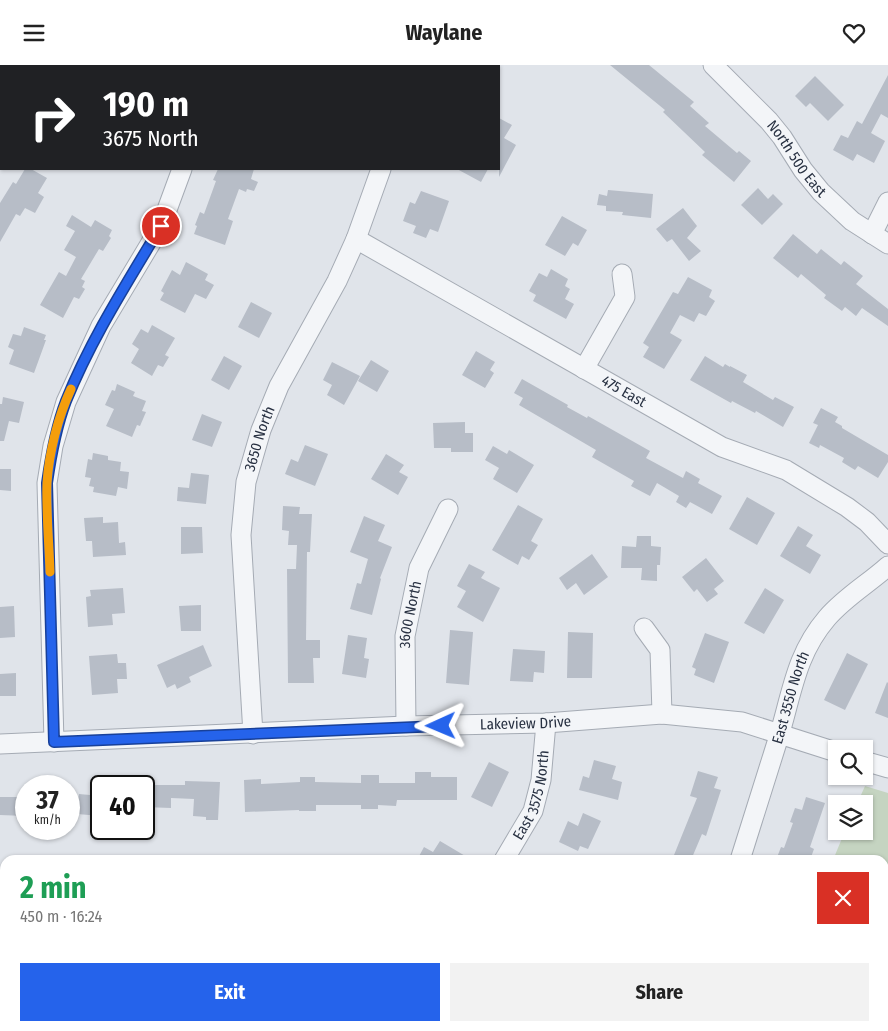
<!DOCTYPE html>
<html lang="en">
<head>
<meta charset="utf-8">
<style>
  body { margin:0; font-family:"Fira Sans Condensed",sans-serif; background:#f2f2f2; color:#222; height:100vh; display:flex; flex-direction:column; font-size:19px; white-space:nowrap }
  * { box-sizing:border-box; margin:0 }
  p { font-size:16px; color:#767676 }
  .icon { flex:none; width:28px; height:28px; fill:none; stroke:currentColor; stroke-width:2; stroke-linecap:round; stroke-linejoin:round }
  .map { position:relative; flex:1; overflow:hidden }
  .sheet { position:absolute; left:0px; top:790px; width:889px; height:176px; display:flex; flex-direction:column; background:#fff; border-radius:15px 15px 0 0; box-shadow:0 1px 4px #0004 }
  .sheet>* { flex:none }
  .hud { position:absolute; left:0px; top:0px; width:500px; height:105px; box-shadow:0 1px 4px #0004; background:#202124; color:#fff; overflow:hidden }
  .fabs { position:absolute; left:828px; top:675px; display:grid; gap:10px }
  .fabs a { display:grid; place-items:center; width:45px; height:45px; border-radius:0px; background:#fff; box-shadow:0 1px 4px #0004; font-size:25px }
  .speed { position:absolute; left:15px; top:710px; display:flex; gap:10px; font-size:25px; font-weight:700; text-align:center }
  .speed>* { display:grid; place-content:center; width:65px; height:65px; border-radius:50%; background:#fff; box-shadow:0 1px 4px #0004; line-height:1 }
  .speed small { font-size:12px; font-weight:400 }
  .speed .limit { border:2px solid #111; border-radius:8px; background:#fff; color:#111 }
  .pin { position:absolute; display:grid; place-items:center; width:42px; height:42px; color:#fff; margin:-21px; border:2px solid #fff; border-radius:50%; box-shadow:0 1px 5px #0007 }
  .me { position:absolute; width:55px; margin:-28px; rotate:269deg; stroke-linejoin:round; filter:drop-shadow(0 0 4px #0008) }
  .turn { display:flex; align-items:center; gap:18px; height:105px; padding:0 20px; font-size:22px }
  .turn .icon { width:65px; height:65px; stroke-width:2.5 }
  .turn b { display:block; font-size:35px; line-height:42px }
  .round { display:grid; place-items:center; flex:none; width:52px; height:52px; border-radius:0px; background:#f2f2f2 }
  .summary { display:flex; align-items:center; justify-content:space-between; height:85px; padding:0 20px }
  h1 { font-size:30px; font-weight:700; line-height:38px; color:#1e9e55 }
  .primary-button { display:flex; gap:10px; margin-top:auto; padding:10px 20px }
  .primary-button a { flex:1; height:58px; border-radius:0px; background:#2563eb; color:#fff; font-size:20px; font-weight:700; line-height:58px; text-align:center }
  .primary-button a+a { background:#f2f2f2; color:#222 }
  header { display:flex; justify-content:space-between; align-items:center; height:65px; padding:0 20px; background:#fff; font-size:22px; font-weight:700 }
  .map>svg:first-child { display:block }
  .green { fill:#c5d4c1 }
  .building { fill:#b7bdc7 }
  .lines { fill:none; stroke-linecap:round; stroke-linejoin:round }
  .minor-casing { stroke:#a5abb4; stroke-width:21 }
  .minor { stroke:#f3f5f8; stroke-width:19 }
  .route-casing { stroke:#184099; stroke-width:12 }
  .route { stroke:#2563eb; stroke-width:9 }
  .slow { stroke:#f59e0b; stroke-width:9 }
  .labels { text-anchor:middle; stroke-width:4; stroke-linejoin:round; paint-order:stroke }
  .street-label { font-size:15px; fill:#283142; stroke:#f0f3f7 }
</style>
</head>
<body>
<header><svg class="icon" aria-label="menu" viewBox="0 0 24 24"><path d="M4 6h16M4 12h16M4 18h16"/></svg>Waylane<svg class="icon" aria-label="heart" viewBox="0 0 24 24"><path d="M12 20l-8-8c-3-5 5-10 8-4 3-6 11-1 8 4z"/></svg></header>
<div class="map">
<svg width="888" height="966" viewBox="0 0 888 966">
  <rect width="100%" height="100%" fill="#e0e4ea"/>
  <path class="green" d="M865 721 888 728V800L884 804V795H833L845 766H864V739H857Z
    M748 961H814L809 966H745Z"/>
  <path class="building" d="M610 0H649L694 37 690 41 709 58 705 61 737 88 739 86 751 96 734 117 702 90 705 87 663 47 665 45Z
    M888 10V53L881 49 871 68 885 76 874 98 857 89 853 96 833 85 841 70 848 73 857 56 862 59Z
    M815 11 844 40 828 56 810 38 806 42 795 31Z
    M499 53 512 60 504 73 516 80 499 112Z
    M25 104H31L47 113 38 128 44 132 35 148 25 143 20 151 16 149 0 177V138L13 117 16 119Z
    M218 104H254L251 114 258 117 254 126 247 124 246 127 239 124 228 154 233 156 225 180 194 169 197 161 195 160 200 147 204 149 216 116 213 115Z
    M457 104H488L481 117Z
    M758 123 768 134 773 129 783 139 762 160 741 140Z
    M608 125 653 129 651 153 622 150 623 147 606 146V141L597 140 599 129 607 131Z
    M421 126 449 136 438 167 430 164 426 173 413 168 416 161 403 156 410 137 415 139Z
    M683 143 697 161 687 173 701 186 689 196 672 174 667 177 656 164Z
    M72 150 91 162 95 155 112 165 109 171 111 173 103 186 99 184 81 214 85 216 82 222 85 224 79 234 74 232 63 253 40 240 59 207 66 211 76 192 64 185 75 166 66 161Z
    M562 151 587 165 578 181 573 178 565 191 545 180Z
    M793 169 817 189 821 184 841 200 844 196 863 211 856 219 888 244V261L862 243 856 251 845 242 842 246 824 233 826 230 801 209 798 213 773 193Z
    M186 197 208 209 205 215 214 220 206 234 195 229 185 248 160 235 164 228 161 226 172 205 180 210Z
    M551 204 568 214 565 221 570 224 565 234 574 239 566 254 533 236 536 230 529 226 539 208 547 212Z
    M688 212 712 225 709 232 715 236 706 251 699 248 694 257 680 250 670 268 682 275 664 304 643 292 649 282 643 278 673 227 678 229Z
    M251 237 272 248 259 273 238 262Z
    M152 260 175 273 165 290 169 292 163 302 158 300 152 311 131 298 139 284 132 279 141 264 148 268Z
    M24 262 46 270 44 275H46L34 308 9 299 14 285 8 282 13 269 21 271Z
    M476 286 495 297 490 305 494 308 485 323 462 310Z
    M224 291 242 301 229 325 211 315Z
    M705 291 723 302 725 299 730 302V301L747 310 743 317 773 335 775 332 794 342 783 362 756 346 755 348 732 336 731 338 690 315Z
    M371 295 389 306 377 327 358 316Z
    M332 297 360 311 344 340 327 330 332 320 323 315Z
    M522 314 568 340 567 342 587 353 588 351 650 386 646 393 683 413 686 406 700 414 698 418 722 431 712 449 690 437 686 443 676 437 679 431 657 418 650 431 631 421 634 416 592 392 596 385 519 340 523 333 514 328Z
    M117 319 135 327 133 331 146 336 142 346 146 347 140 361 137 360 132 372 106 361 114 344 105 340 112 325 115 326Z
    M3 332 24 337 19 358 9 356 4 376H0V339H2Z
    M821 343 838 352 835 357 842 361V363L888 390V397L878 413 858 401 855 405 842 397 844 393 820 380 819 383 809 378 818 360 813 358Z
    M202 349 222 357 212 382 192 375Z
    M465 357V368H473V387H451V383H434L433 358Z
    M305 380 328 389 315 421 285 409 291 394 298 397Z
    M493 381 507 389 509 385 534 400 517 428 493 414 499 403 485 395Z
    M93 388 108 391V395L121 397 120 406 129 407 127 424 118 422 116 431 93 427 94 422 89 421 91 413 85 412 88 394 92 395Z
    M386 389 404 400 399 407 408 412 398 430 371 414Z
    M0 404H11V426L0 425Z
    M191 408 209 410 206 439 177 436 178 422 189 423Z
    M747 432 775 448 757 480 729 464Z
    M518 440 543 454 531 476 538 480 529 495 522 491 518 500 492 485Z
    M283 441 300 442 299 449H312L310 487H307L306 575H320V593H313L314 618H288L287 504H296L297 480H288L289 466 282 465Z
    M364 451 385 460 378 476 392 482 380 513 381 514 372 550 350 544 357 518 361 519 368 494 350 487Z
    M103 452V458L118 457 119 478 125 477 126 490 93 492 92 476H86L84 453Z
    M798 461 813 470 806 481 821 490 810 509 780 491Z
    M181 462H202L203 488 181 489Z
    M637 471H651V481L661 482 660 500H657V516L641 515 642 503H621L622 481 636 482Z
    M592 489 608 512 584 530 576 518 567 525 559 513Z
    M706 493 724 516 714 524 718 529 707 537 697 524 694 527 682 512Z
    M469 499 485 507 481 513 500 523 483 557 457 542 466 526 457 521Z
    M123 523 125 548 112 549 113 560 88 562 86 532 91 531 90 525Z
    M765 523 784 535 764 569 744 558Z
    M201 540V566H181L179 541Z
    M14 541 15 572 0 573V542Z
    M450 565 473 567 469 620 446 618Z
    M568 567 593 568 592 613H567Z
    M705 568 729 577 714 618 694 610 696 604 692 602Z
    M348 570 367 573 364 593 369 594 366 613 342 609Z
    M203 580 212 601 189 612 191 617 177 624 175 619 167 623 157 600Z
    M513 584 545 586 544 608 534 607 533 617 510 616Z
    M847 588 868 599 845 645 824 635Z
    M117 589 118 598H126L127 614H117L118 628 92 630 89 591Z
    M16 608V631H0V609Z
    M887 617 888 618V653L875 648Z
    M594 695 616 701 612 714 622 717 618 735 579 725 583 711 589 713Z
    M489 697 509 707 492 742 471 732Z
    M698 706 718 712 714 723 721 725 706 771 702 769 691 795H672L697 733 690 731Z
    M415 707H431V712H457V735H397L396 741 378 740V744H361V740H316V746H299V745L245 747 244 715 261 714V719L300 717V712H315V717L361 718V710H379V718H415Z
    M185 716 220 717 218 755H206V752L193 751 194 734 171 733V743L144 742V720H185Z
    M91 719 101 720V751L77 749 79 729 90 730Z
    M0 732H26V751L0 750Z
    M806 732 825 738 810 782 814 784 810 795H776L781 782 784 783 793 758 790 757 795 743 802 745Z
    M583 748 601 756 588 784 580 781 578 786 559 777 568 756 578 761Z
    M440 776 472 795H417L424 782 433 787Z"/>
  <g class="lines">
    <defs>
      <g id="minor">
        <path d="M32 0 34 1"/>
        <path d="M321 0 323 1"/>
        <path id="s1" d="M713 0 769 56 782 72 803 105 821 127 852 156 888 179"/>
        <path d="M224 1V0"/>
        <path d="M0 60 1 58"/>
        <path d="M872 169 888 137"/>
        <path id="s2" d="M356 174 722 382 786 405 847 442 867 457 888 479"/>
        <path d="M584 304 625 232 622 209"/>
        <path d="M644 563 660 585 662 649"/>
        <path id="s3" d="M406 661 405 571 419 503 448 444"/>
        <path id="s4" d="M253 669 241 470 246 417 261 365 279 321 337 216 356 174 381 104"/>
        <path d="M54 677 47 418 53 381 66 337 101 261 161 161 182 104"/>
        <path id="s5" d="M0 679 406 661 546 658 662 649 742 657 836 687"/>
        <path d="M864 696 888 703"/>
        <path id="s6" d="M504 795 533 746 541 715 546 658"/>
        <path id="s7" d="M740 795C753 754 766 713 779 671 792 628 796 589 827 553 845 532 868 519 888 501"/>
        <path d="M175 966 176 961"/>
        <path d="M405 966 408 961"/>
        <path d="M644 966 647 961"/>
      </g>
    </defs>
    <use href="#minor" class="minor-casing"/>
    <use href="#minor" class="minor"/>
  </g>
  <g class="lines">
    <defs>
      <path id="route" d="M161 161C127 218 91 274 66 336 56 362 51 390 47 418L54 677 441 661"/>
    </defs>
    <use href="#route" class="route-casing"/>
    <use href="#route" class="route"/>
    <path class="slow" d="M50 507C49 477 46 447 47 418 49 387 58 352 71 324"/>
  </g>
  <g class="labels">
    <g class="street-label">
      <text dy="5" stroke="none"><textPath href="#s1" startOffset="126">North 500 East</textPath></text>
      <text dy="5" stroke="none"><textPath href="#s2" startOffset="308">475 East</textPath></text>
      <text dy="5" stroke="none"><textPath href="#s4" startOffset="298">3650 North</textPath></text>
      <text dy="5" stroke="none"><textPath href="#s3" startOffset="112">3600 North</textPath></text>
      <text dy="5" stroke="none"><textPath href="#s7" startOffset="170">East 3550 North</textPath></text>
      <text dy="5" stroke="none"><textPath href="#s5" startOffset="526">Lakeview Drive</textPath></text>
      <text dy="5" stroke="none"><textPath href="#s6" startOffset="72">East 3575 North</textPath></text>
    </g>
  </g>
</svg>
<div class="fabs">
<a><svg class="icon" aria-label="search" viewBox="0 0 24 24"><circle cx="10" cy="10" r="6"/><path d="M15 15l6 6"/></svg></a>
<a><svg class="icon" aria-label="layers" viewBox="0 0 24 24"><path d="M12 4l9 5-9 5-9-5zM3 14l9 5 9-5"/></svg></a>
</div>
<div class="speed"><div>37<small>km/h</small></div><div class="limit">40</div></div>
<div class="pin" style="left:161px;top:161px;background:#d93025"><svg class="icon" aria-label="arrive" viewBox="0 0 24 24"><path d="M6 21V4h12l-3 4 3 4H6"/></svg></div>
<svg class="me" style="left:441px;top:661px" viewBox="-20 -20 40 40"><path d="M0-17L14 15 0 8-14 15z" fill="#2563eb" stroke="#fff" stroke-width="4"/></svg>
<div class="hud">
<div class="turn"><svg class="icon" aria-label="right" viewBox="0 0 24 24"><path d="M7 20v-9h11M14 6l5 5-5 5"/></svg><div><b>190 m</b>3675 North</div></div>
</div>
<section class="sheet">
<div class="summary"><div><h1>2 min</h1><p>450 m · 16:24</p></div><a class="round" style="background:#d93025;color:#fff"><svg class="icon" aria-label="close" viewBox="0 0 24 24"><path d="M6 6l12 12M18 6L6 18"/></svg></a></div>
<div class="primary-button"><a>Exit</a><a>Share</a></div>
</section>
</div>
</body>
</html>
